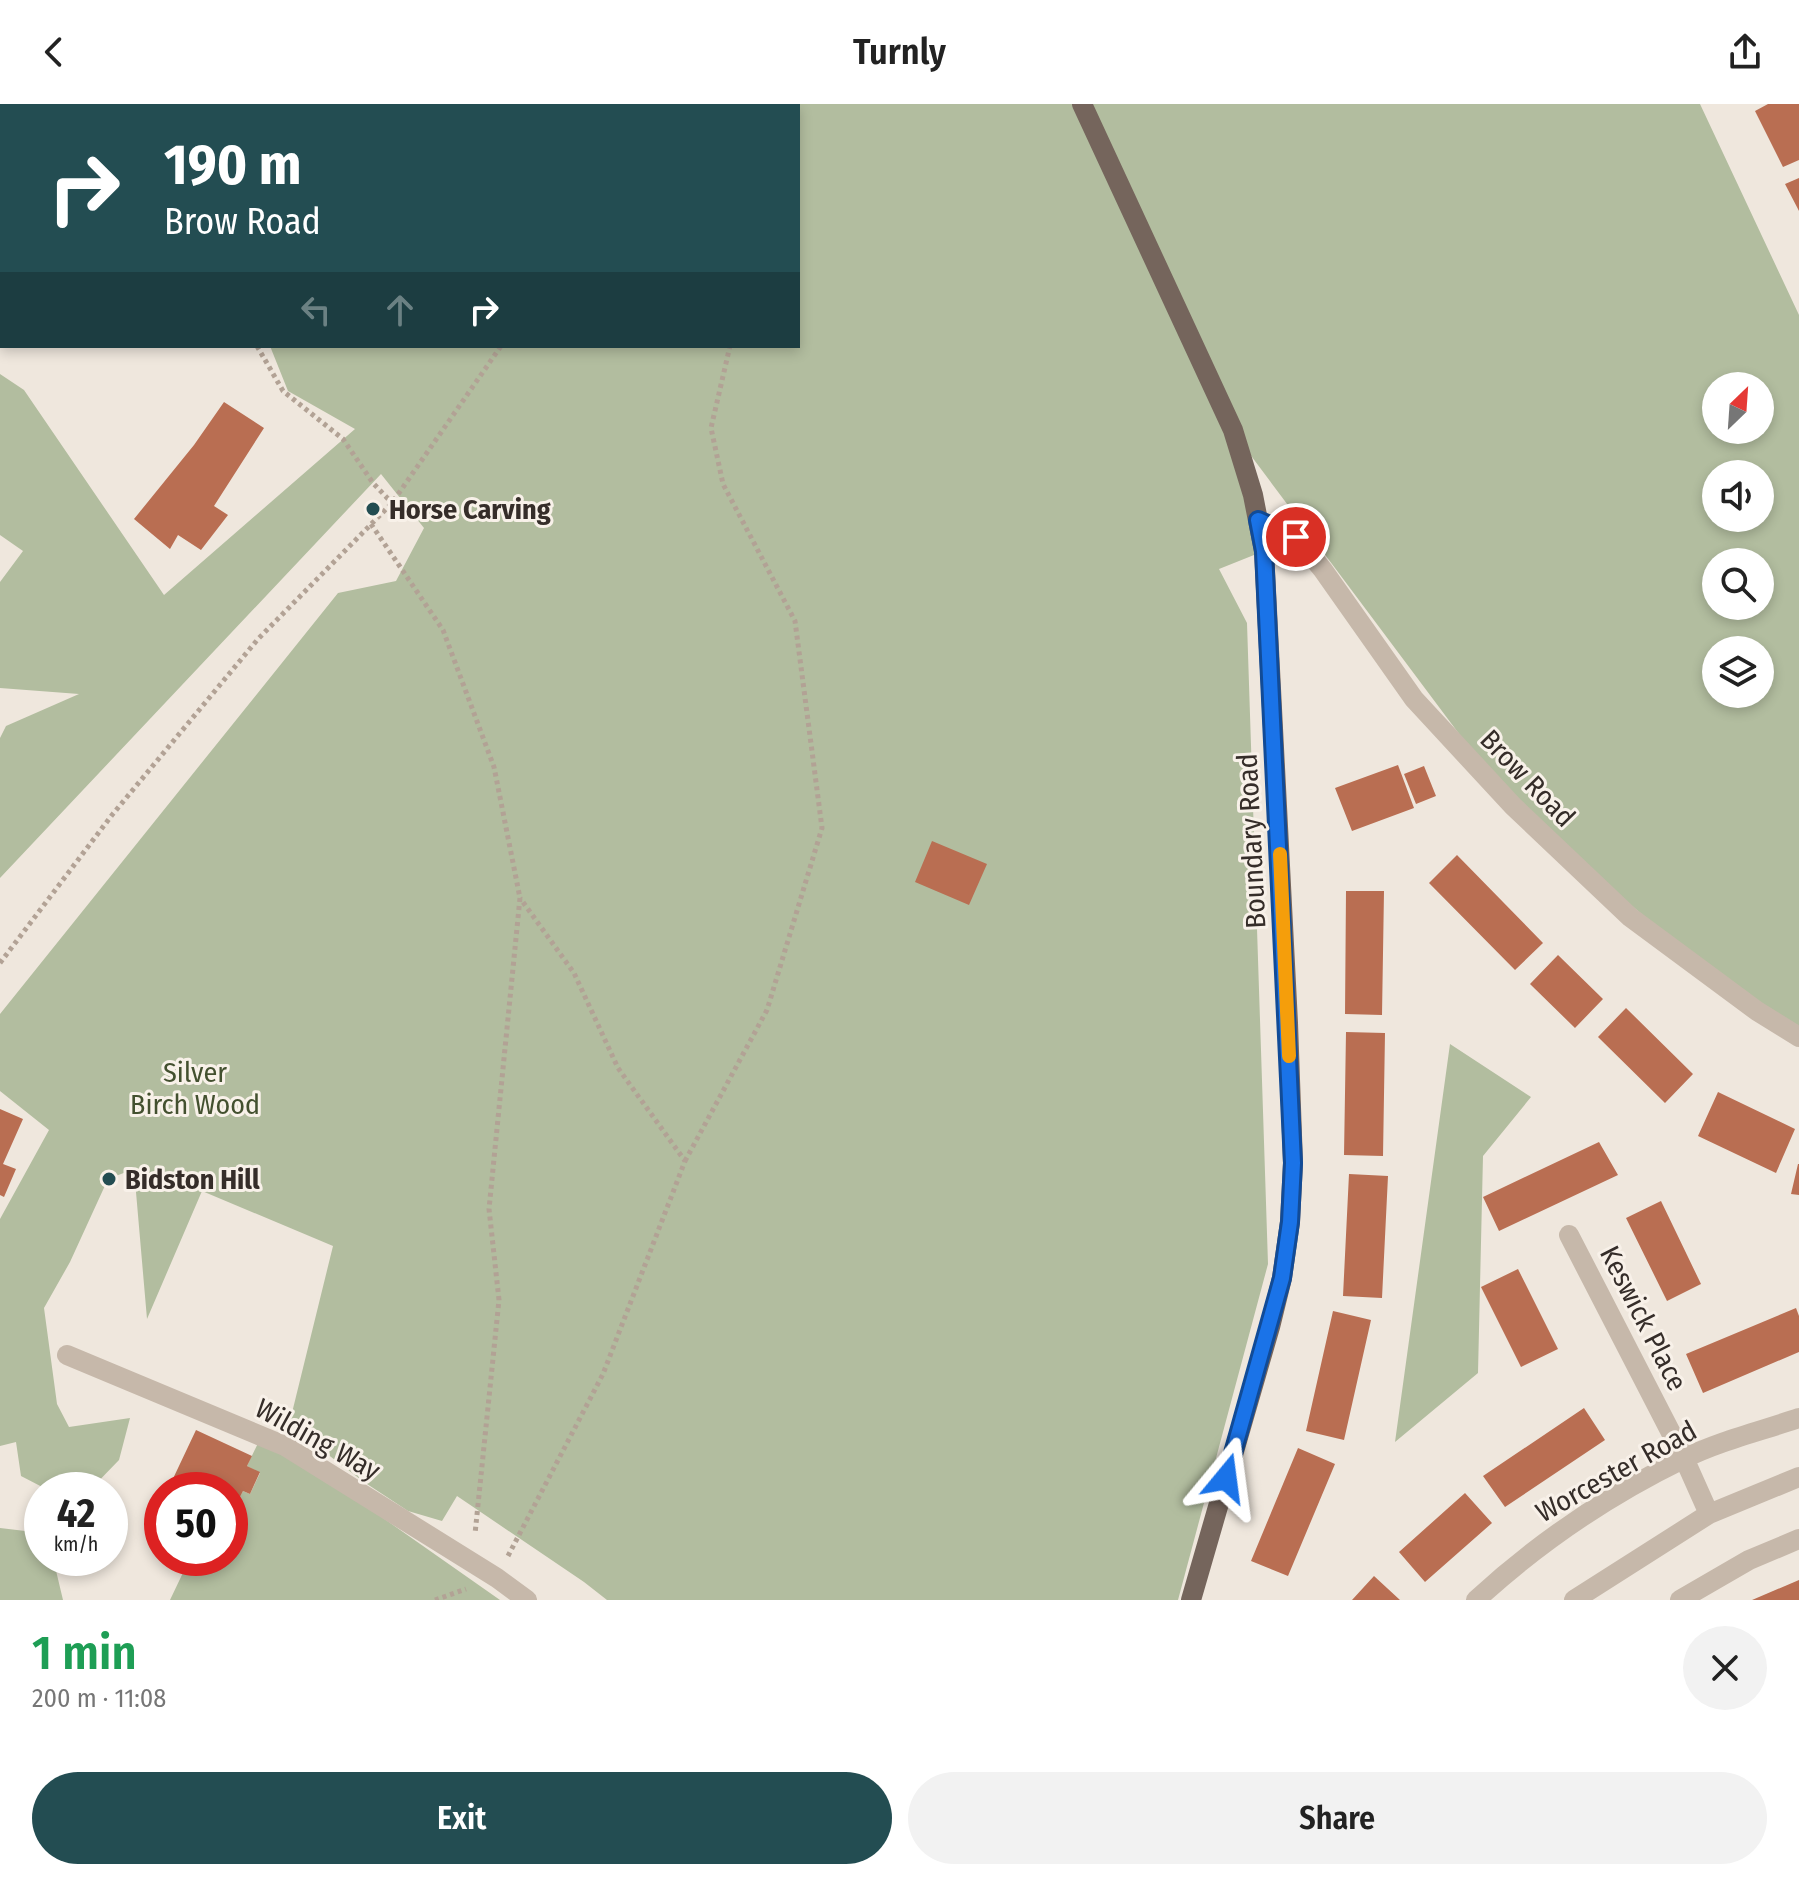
<!DOCTYPE html>
<html lang="en">
<head>
<meta charset="utf-8">
<style>
  body { margin:0; font-family:"Fira Sans Condensed",sans-serif; background:#f2f2f2; color:#222; height:100vh; display:flex; flex-direction:column; font-size:30px; white-space:nowrap }
  * { box-sizing:border-box; margin:0 }
  p { font-size:26px; color:#767676 }
  .icon { flex:none; width:44px; height:44px; fill:none; stroke:currentColor; stroke-width:2; stroke-linecap:round; stroke-linejoin:round }
  .map { position:relative; height:1496px; overflow:hidden }
  .drawer { display:flex; flex-direction:column; background:#fff; flex:1 }
  .drawer>* { flex:none }
  .hud { position:absolute; left:0px; top:0px; width:800px; height:244px; box-shadow:0 4px 12px #0003; background:#234d52; color:#fff; overflow:hidden }
  .needle { width:52px; rotate:25deg }
  .buttons { position:absolute; left:1702px; top:268px; display:grid; gap:16px }
  .buttons a { display:grid; place-items:center; width:72px; height:72px; border-radius:50%; background:#fff; box-shadow:0 4px 12px #0003; font-size:40px }
  .speed { position:absolute; left:24px; top:1368px; display:flex; gap:16px; font-size:40px; font-weight:700; text-align:center }
  .speed>* { display:grid; place-content:center; width:104px; height:104px; border-radius:50%; background:#fff; box-shadow:0 4px 12px #0003; line-height:1 }
  .speed small { font-size:20px; font-weight:400 }
  .speed .limit { border:12px solid #d22; background:#fff; color:#111 }
  .pin { position:absolute; display:grid; place-items:center; width:68px; height:68px; color:#fff; margin:-34px; border:4px solid #fff; border-radius:50%; box-shadow:0 2px 8px #0007 }
  .me { position:absolute; width:88px; margin:-44px; rotate:16deg; stroke-linejoin:round; filter:drop-shadow(0 0 6px #0008) }
  .turn { display:flex; align-items:center; gap:28px; height:168px; padding:0 32px; font-size:36px }
  .turn .icon { width:104px; height:104px; stroke-width:2.5 }
  .turn b { display:block; font-size:56px; line-height:68px }
  .lanes { display:flex; align-items:center; height:76px; padding:0 32px; background:#0003; justify-content:center; gap:40px; direction:ltr }
  .lanes .off { opacity:.35 }
  .round { display:grid; place-items:center; flex:none; width:84px; height:84px; border-radius:42px; background:#f2f2f2 }
  .head { display:flex; align-items:center; justify-content:space-between; height:136px; padding:0 32px }
  h1 { font-size:48px; font-weight:600; line-height:60px; color:#1e9e55 }
  .button { display:flex; gap:16px; margin-top:auto; padding:16px 32px }
  .button a { flex:1; height:92px; border-radius:48px; background:#234d52; color:#fff; font-size:32px; font-weight:600; line-height:92px; text-align:center }
  .button a+a { background:#f2f2f2; color:#222 }
  header { display:flex; justify-content:space-between; align-items:center; height:104px; padding:0 32px; background:#fff; font-size:36px; font-weight:600 }
  .map>svg:first-child { display:block }
  .green { fill:#b2bd9f; fill-rule:evenodd }
  .building { fill:#b96e52 }
  .lines { fill:none; stroke-linecap:round; stroke-linejoin:round }
  .path { stroke:#b2a295; stroke-width:5; stroke-dasharray:4 4; stroke-linecap:butt }
  .minor { stroke:#c6b8aa; stroke-width:20 }
  .major { stroke:#75655c; stroke-width:20 }
  .route-casing { stroke:#114b97; stroke-width:20 }
  .route { stroke:#1a73e8; stroke-width:14 }
  .slow { stroke:#f59e0b; stroke-width:14 }
  .poi-dot { fill:#234d52; stroke:#f8f1e9; stroke-width:3 }
  .labels { text-anchor:middle; stroke-width:6; stroke-linejoin:round; paint-order:stroke }
  .poi-label { font-size:28px; font-weight:bold; fill:#352d29; stroke:#f8f1e9; text-anchor:start }
  .street-label { font-size:28px; fill:#352d29; stroke:#f8f1e9 }
  .park-label { font-size:28px; fill:#43502f; stroke:#f8f1e9 }
</style>
</head>
<body>
<header><svg class="icon" aria-label="back" viewBox="0 0 24 24"><path d="M15 5l-7 7 7 7"/></svg>Turnly<svg class="icon" aria-label="share" viewBox="0 0 24 24"><path d="M12 15V3M7 8l5-5 5 5M5 13v7h14v-7"/></svg></header>
<div class="map">
<svg width="1799" height="1496" viewBox="0 0 1799 1496">
  <rect width="100%" height="100%" fill="#efe7dd"/>
  <path class="green" d="M23 0H1700L1799 211V933L1757 907 1513 702 1234 329 1264 447 1219 465 1247 519 1268 1160 1178 1496H607L584 1478 457 1392 442 1417 408 1407 364 1378 289 1321 333 1142 202 1087 147 1215 134 1065 108 1075 70 1158 44 1204 57 1300 69 1323 130 1314 119 1356 90 1386H48L21 1372 16 1338 0 1342V1115L49 1026 0 987V910L338 489 396 477 424 424 381 370 0 774V634L6 622 79 590 0 584V478L23 447 0 431V270L24 286 164 491 355 325 288 287 270 242H798V2ZM1716 282H1760V326H1716ZM1716 370H1760V414H1716ZM1716 458H1760V502H1716ZM1716 546H1760V590H1716Z
    M1450 940 1531 993 1483 1052 1478 1269 1395 1338Z
    M260 1335 376 1409 500 1496H170L190 1454H230V1413L243 1387 250 1390 260 1369 247 1362Z
    M0 1424 42 1429V1454H53L63 1496H0Z"/>
  <path class="building" d="M1768 0H1799V56L1783 63 1755 7Z
    M1799 74V107L1785 80Z
    M224 298 264 324 214 402 228 411 201 446 178 431 170 445 134 415 194 341Z
    M1398 661 1414 704 1352 727 1335 684Z
    M1424 662 1436 692 1416 700 1404 670Z
    M932 737 987 760 969 801 915 778Z
    M1457 751 1543 839 1515 866 1429 779Z
    M1346 787H1384L1382 911 1345 910Z
    M1558 851 1603 895 1575 924 1530 880Z
    M1626 904 1693 970 1665 999 1598 933Z
    M1346 928 1385 929 1383 1052 1344 1051Z
    M1718 988 1795 1025 1776 1069 1698 1032Z
    M0 1005 23 1015 3 1060 16 1065 4 1093 0 1091Z
    M1599 1038 1618 1071 1499 1127 1483 1093Z
    M1798 1060H1799V1091L1791 1090Z
    M1349 1070 1388 1072 1382 1194 1343 1192Z
    M1661 1097 1701 1180 1667 1197 1626 1114Z
    M1518 1165 1558 1245 1521 1263 1481 1183Z
    M1796 1204 1799 1212V1248L1703 1289 1686 1250Z
    M1333 1207 1371 1216 1344 1336 1306 1327Z
    M1584 1304 1605 1336 1505 1403 1483 1372Z
    M196 1326 252 1352 247 1362 260 1368 250 1390 243 1387 230 1413V1386H181L170 1381Z
    M1298 1344 1335 1360 1288 1472 1251 1457Z
    M1465 1389 1492 1419 1425 1478 1399 1448Z
    M1374 1472 1400 1496H1352Z
    M1799 1476V1496H1752L1773 1487Z"/>
  <g class="lines">
    <path class="path" d="M694 0 695 2
      M257 242 283 287 343 335 373 379 392 399
      M371 420 443 526 494 663 520 794 489 1105 499 1196 475 1430
      M0 859 112 711 258 535 392 399 501 242
      M685 1057 767 906 822 724 795 517 723 380 711 324 730 242
      M508 1452 603 1270 685 1057 618 964 574 869 520 794
      M435 1496 466 1485"/>
    <path class="minor" d="M1258 416 1296 433 1323 466 1414 595 1513 702 1630 813 1757 907 1799 933
      M1569 1131 1684 1354 1709 1410
      M67 1251 285 1342 497 1474 527 1496
      M1476 1496C1538 1439 1607 1392 1683 1355 1719 1337 1761 1327 1799 1314
      M1574 1496 1709 1410 1799 1373
      M1680 1496 1749 1456 1799 1435"/>
    <path class="major" d="M1082 0 1233 326 1253 391 1264 447 1288 919 1293 1059 1290 1118 1282 1174 1270 1223 1191 1496"/>
  </g>
  <g class="lines">
    <defs>
      <path id="route" d="M1226 1374 1282 1174 1290 1118 1293 1059 1264 447 1258 416 1296 433"/>
    </defs>
    <use href="#route" class="route-casing"/>
    <use href="#route" class="route"/>
    <path class="slow" d="M1280 750 1289 952"/>
  </g>
  <g class="poi-dot">
    <circle cx="373" cy="405" r="8"/>
    <circle cx="109" cy="1075" r="8"/>
  </g>
  <g class="labels">
    <g class="poi-label">
      <text x="389" y="415">Horse Carving</text>
      <text x="125" y="1085">Bidston Hill</text>
    </g>
    <g class="street-label">
      <text transform="translate(1528 674) rotate(46)" y="10">Brow Road</text>
      <text transform="translate(1251 737) rotate(-93)" y="10">Boundary Road</text>
      <text transform="translate(1644 1214) rotate(63)" y="10">Keswick Place</text>
      <text transform="translate(318 1335) rotate(29)" y="10">Wilding Way</text>
      <text transform="translate(1616 1367) rotate(-29)" y="10">Worcester Road</text>
    </g>
    <g class="park-label">
      <text x="195" y="978">Silver<tspan x="195" dy="32">Birch Wood</tspan></text>
    </g>
  </g>
</svg>
<div class="buttons">
<a><svg class="needle" viewBox="-14 -14 28 28"><path d="M0-13l5 13h-10z" fill="#e53935"/><path d="M0 13l5-13h-10z" fill="#767676"/></svg></a>
<a><svg class="icon" aria-label="sound" viewBox="0 0 24 24"><path d="M4 9h4l5-4v14l-5-4H4zM17 9q2 3 0 6"/></svg></a>
<a><svg class="icon" aria-label="search" viewBox="0 0 24 24"><circle cx="10" cy="10" r="6"/><path d="M15 15l6 6"/></svg></a>
<a><svg class="icon" aria-label="layers" viewBox="0 0 24 24"><path d="M12 4l9 5-9 5-9-5zM3 14l9 5 9-5"/></svg></a>
</div>
<div class="speed"><div>42<small>km/h</small></div><div class="limit">50</div></div>
<div class="pin" style="left:1296px;top:433px;background:#d93025"><svg class="icon" aria-label="arrive" viewBox="0 0 24 24"><path d="M6 21V4h12l-3 4 3 4H6"/></svg></div>
<svg class="me" style="left:1226px;top:1374px" viewBox="-20 -20 40 40"><path d="M0-17L14 15 0 8-14 15z" fill="#1a73e8" stroke="#fff" stroke-width="4"/></svg>
<div class="hud">
<div class="turn"><svg class="icon" aria-label="right" viewBox="0 0 24 24"><path d="M7 20v-9h11M14 6l5 5-5 5"/></svg><div><b>190 m</b>Brow Road</div></div>
<div class="lanes"><svg class="icon off" aria-label="left" viewBox="0 0 24 24"><path d="M17 20v-9H6M10 6l-5 5 5 5"/></svg><svg class="icon off" aria-label="ahead" viewBox="0 0 24 24"><path d="M12 20V5M6 11l6-6 6 6"/></svg><svg class="icon" aria-label="right" viewBox="0 0 24 24"><path d="M7 20v-9h11M14 6l5 5-5 5"/></svg></div>
</div>
</div>
<section class="drawer">
<div class="head"><div><h1>1 min</h1><p>200 m · 11:08</p></div><a class="round"><svg class="icon" aria-label="close" viewBox="0 0 24 24"><path d="M6 6l12 12M18 6L6 18"/></svg></a></div>
<div class="button"><a>Exit</a><a>Share</a></div>
</section>
</body>
</html>
